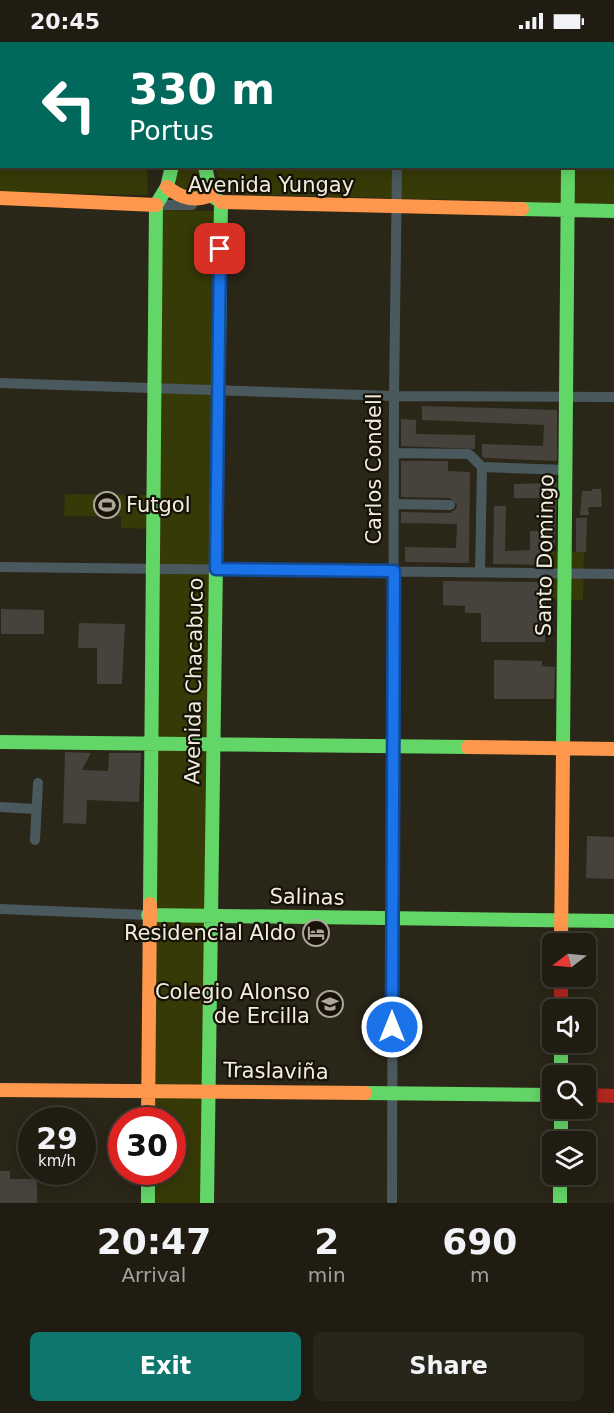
<!DOCTYPE html>
<html lang="en">
<head>
<meta charset="utf-8">
<style>
  body { margin:0; font-family:"DejaVu Sans",sans-serif; background:#28251b; color:#f1f3f6; height:100vh; display:flex; flex-direction:column; font-size:22px; white-space:nowrap }
  * { box-sizing:border-box; margin:0 }
  p { font-size:20px; color:#a2a19f }
  .icon { flex:none; width:33px; height:33px; fill:none; stroke:currentColor; stroke-width:2; stroke-linecap:round; stroke-linejoin:round }
  .map { position:relative; height:1161px; overflow:hidden }
  .side { display:flex; flex-direction:column; background:#201c12; flex:1 }
  .side>* { flex:none }
  .banner { position:absolute; left:0px; top:0px; width:615px; height:126px; box-shadow:0 3px 15px #0003,0 0 0 2px #3d3a32; background:#00695c; color:#fff; overflow:hidden }
  .needle { width:39px; rotate:254deg }
  .controls { position:absolute; left:542px; top:891px; display:grid; gap:12px }
  .controls a { display:grid; place-items:center; width:54px; height:54px; border-radius:9px; background:#201c12; box-shadow:0 3px 15px #0003,0 0 0 2px #3d3a32; font-size:30px }
  .speed { position:absolute; left:18px; top:1065px; display:flex; gap:12px; font-size:30px; font-weight:700; text-align:center }
  .speed>* { display:grid; place-content:center; width:78px; height:78px; border-radius:50%; background:#201c12; box-shadow:0 3px 15px #0003,0 0 0 2px #3d3a32; line-height:1 }
  .speed small { font-size:15px; font-weight:400 }
  .speed .limit { border:9px solid #d22; background:#fff; color:#111 }
  .pin { position:absolute; display:grid; place-items:center; width:51px; height:51px; color:#fff; margin:-26px; border-radius:12px; box-shadow:0 3px 9px #0006 }
  .me { position:absolute; width:66px; margin:-33px; rotate:0deg; stroke-linejoin:round; filter:drop-shadow(0 0 4px #0008) }
  .turn { display:flex; align-items:center; gap:21px; height:126px; padding:0 30px; font-size:27px }
  .turn .icon { width:78px; height:78px; stroke-width:2.5 }
  .turn b { display:block; font-size:42px; line-height:51px }
  .eta { display:flex; justify-content:space-evenly; align-items:center; height:102px; text-align:center }
  .eta b { font-size:36px; font-weight:600; line-height:42px }
  .primary-button { display:flex; gap:12px; margin-top:auto; padding:12px 30px }
  .primary-button a { flex:1; height:69px; border-radius:9px; background:#0f766e; color:#fff; font-size:24px; font-weight:600; line-height:69px; text-align:center }
  .primary-button a+a { background:#28251b; color:#f1f3f6 }
  .status { display:flex; justify-content:space-between; align-items:center; height:42px; padding:0 30px; background:#201c12; direction:ltr }
  .status svg { height:16px; fill:currentColor }
  .map>svg:first-child { display:block }
  .green { fill:#363a07 }
  .lines { fill:none; stroke-linecap:round; stroke-linejoin:round }
  .stream { stroke:#040c38; stroke-width:3 }
  .building { fill:#48423c }
  .street { stroke:#4a595d; stroke-width:10 }
  .fast { stroke:#63d668; stroke-width:14 }
  .slow { stroke:#ff974d; stroke-width:14 }
  .jam { stroke:#b3261e; stroke-width:14 }
  .route-casing { stroke:#114b97; stroke-width:15 }
  .route { stroke:#1a73e8; stroke-width:10 }
  .labels { text-anchor:middle; stroke-width:4.5; stroke-linejoin:round; paint-order:stroke }
  .street-label { font-size:21px; fill:#f2edde; stroke:#161208 }
  .poi-label { font-size:21px; fill:#f2edde; stroke:#161208; text-anchor:end }
</style>
</head>
<body>
<div class="status"><b>20:45</b><svg viewBox="0 0 49 12"><path d="M0 12V9h3v3zM5 12V6h3v6zM10 12V3h3v9zM15 12V0h3v12zM26 1h20v11H26zM47 4h2v5h-2z"/></svg></div>
<div class="map">
<svg width="614" height="1161" viewBox="0 0 614 1161">
  <rect width="100%" height="100%" fill="#2a2618"/>
  <path class="green" d="M0 103 2 124 147 125 148 153 0 150Z
    M614 116V162L224 152 215 125 614 124Z
    M176 125H204L208 147 195 155 176 142Z
    M163 168 216 169 201 1161H151V1130H172V1078H151Z
    M65 452 149 453V487L121 486V474H64Z
    M547 509 584 510 583 558 546 557Z"/>
  <g class="lines">
    <path class="stream" d="M596 124 614 125"/>
  </g>
  <path class="building" d="M422 364 557 368V419L484 416 482 414V402L543 404 544 383 422 378Z
    M401 377 416 378V392L475 393V407L401 404Z
    M401 419H448V429L470 430 469 521 405 520V505L456 506 457 482 401 481V470L450 471 456 467 457 463 450 456 401 455Z
    M557 441 555 504H542L541 523 493 522 494 464H506L505 509 530 508V489H543V456H514V442Z
    M592 447H601L602 465H588L589 473H580L582 449H592Z
    M576 476H587L586 510H576Z
    M443 539 545 540V600H481V571H465V564L443 563Z
    M1 567 44 568V592H1Z
    M79 581 125 582 122 642H97V606H78Z
    M494 618 542 619V624L555 625 554 657H494Z
    M65 710 91 711 82 728 108 729 109 711H141L139 760 87 758 86 782 63 781Z
    M587 794 614 795V837L586 836Z
    M0 1129H10V1137H37V1161H0Z"/>
  <g class="lines">
    <path class="street" d="M290 2V0
      M363 2V0
      M156 163H192
      M0 341 394 354 614 355
      M394 411 469 412 482 425
      M394 462 450 463
      M0 525 614 532
      M480 530 482 425 567 428
      M0 765 36 767
      M35 798 38 741
      M0 867 148 873
      M392 1161 394 354 397 124"/>
    <path class="fast" d="M189 0V2
      M205 124 211 153 218 158
      M522 167 614 169
      M219 303 221 160
      M0 700 468 705
      M563 708 568 124
      M150 862 156 163 167 145 172 124
      M148 873 614 879
      M561 1000V1034
      M365 1051 552 1053
      M561 1066V1100
      M148 1130V1161
      M560 1132V1161
      M207 1161 217 450"/>
    <path class="slow" d="M568 0V2
      M0 94H2
      M167 145C181 156 194 160 211 153
      M0 156 156 163
      M221 160 522 167
      M468 705 614 707
      M561 902 563 708
      M0 1048 365 1051
      M148 1078 150 862"/>
    <path class="jam" d="M176 0V2
      M217 450 219 303
      M561 934V968
      M585 1053 614 1054"/>
  </g>
  <g class="lines">
    <defs>
      <path id="route" d="M220 207 216 527 394 529 392 985"/>
    </defs>
    <use href="#route" class="route-casing"/>
    <use href="#route" class="route"/>
  </g>
  <defs>
    <symbol id="stadium-ring" viewBox="-11 -11 22 22"><circle r="9.5" fill="#161208" stroke="#aca799" stroke-width="1.5"/><path d="M0-5a6.5 5 0 1 0 0 10a6.5 5 0 1 0 0-10ZM-3.5-1.8h7v3.6h-7Z" fill="#aca799"/></symbol>
    <symbol id="hotel-ring" viewBox="-11 -11 22 22"><circle r="9.5" fill="#161208" stroke="#aca799" stroke-width="1.5"/><path d="M-6-4.5h1.5V1H6V5H4.5V3h-9V5H-6ZM-4 0a1.8 1.8 0 1 1 3.6 0ZM.5 0V-2.5h3Q6-2.5 6 0Z" fill="#aca799"/></symbol>
    <symbol id="school-ring" viewBox="-11 -11 22 22"><circle r="9.5" fill="#161208" stroke="#aca799" stroke-width="1.5"/><path d="M0-5L7-2L0 1L-7-2ZM-4 1L0 2.5L4 1V4Q0 6-4 4Z" fill="#aca799"/></symbol>
  </defs>
  <g fill-rule="evenodd">
    <use href="#stadium-ring" x="92" y="448" width="30" height="30"/>
    <use href="#hotel-ring" x="301" y="876" width="30" height="30"/>
    <use href="#school-ring" x="315" y="947" width="30" height="30"/>
  </g>
  <g class="labels">
    <g class="street-label">
      <text x="271" y="150">Avenida Yungay</text>
      <text transform="translate(374 427) rotate(-90)" y="7">Carlos Condell</text>
      <text transform="translate(545 513) rotate(-89)" y="7">Santo Domingo</text>
      <text transform="translate(194 639) rotate(-89)" y="7">Avenida Chacabuco</text>
      <text transform="translate(307 855) rotate(1)" y="7">Salinas</text>
      <text transform="translate(276 1029) rotate(1)" y="7">Traslaviña</text>
    </g>
    <g class="poi-label">
      <text x="126" y="470" text-anchor="start">Futgol</text>
      <text x="296" y="898">Residencial Aldo</text>
      <text x="310" y="957">Colegio Alonso<tspan x="310" dy="24">de Ercilla</tspan></text>
    </g>
  </g>
</svg>
<div class="controls">
<a><svg class="needle" viewBox="-14 -14 28 28"><path d="M0-13l5 13h-10z" fill="#e53935"/><path d="M0 13l5-13h-10z" fill="#a2a19f"/></svg></a>
<a><svg class="icon" aria-label="sound" viewBox="0 0 24 24"><path d="M4 9h4l5-4v14l-5-4H4zM17 9q2 3 0 6"/></svg></a>
<a><svg class="icon" aria-label="search" viewBox="0 0 24 24"><circle cx="10" cy="10" r="6"/><path d="M15 15l6 6"/></svg></a>
<a><svg class="icon" aria-label="layers" viewBox="0 0 24 24"><path d="M12 4l9 5-9 5-9-5zM3 14l9 5 9-5"/></svg></a>
</div>
<div class="speed"><div>29<small>km/h</small></div><div class="limit">30</div></div>
<div class="pin" style="left:220px;top:207px;background:#d93025"><svg class="icon" aria-label="arrive" viewBox="0 0 24 24"><path d="M6 21V4h12l-3 4 3 4H6"/></svg></div>
<svg class="me" style="left:392px;top:985px" viewBox="-20 -20 40 40"><circle r="17" fill="#1a73e8" stroke="#fff" stroke-width="3"/><path d="M0-11L8 9 0 5-8 9z" fill="#fff"/></svg>
<div class="banner">
<div class="turn"><svg class="icon" aria-label="left" viewBox="0 0 24 24"><path d="M17 20v-9H6M10 6l-5 5 5 5"/></svg><div><b>330 m</b>Portus</div></div>
</div>
</div>
<section class="side">
<div class="eta">
<div><b>20:47</b><p>Arrival</p></div>
<div><b>2</b><p>min</p></div>
<div><b>690</b><p>m</p></div>
</div>
<div class="primary-button"><a>Exit</a><a>Share</a></div>
</section>
</body>
</html>
